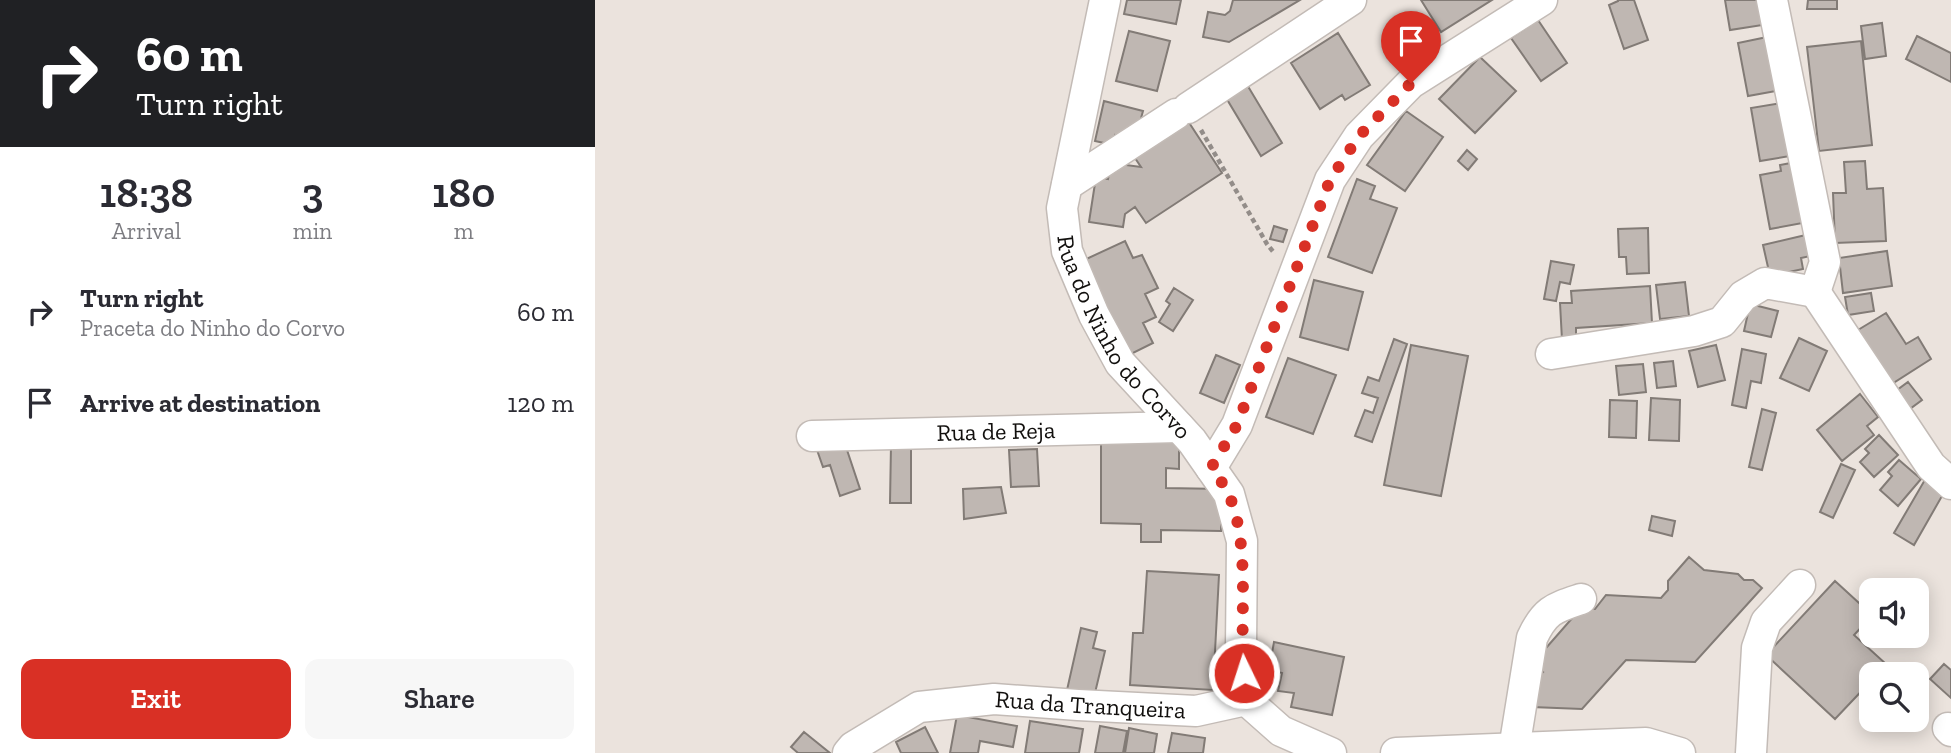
<!DOCTYPE html>
<html lang="en">
<head>
<meta charset="utf-8">
<style>
  body { margin:0; font-family:"Zilla Slab",serif; background:#f7f7f7; color:#2b2b33; height:100vh; display:flex; flex-direction:column; font-size:26px; white-space:nowrap }
  * { box-sizing:border-box; margin:0 }
  p { font-size:23px; color:#7c7c81 }
  .icon { flex:none; width:38px; height:38px; fill:none; stroke:currentColor; stroke-width:2; stroke-linecap:round; stroke-linejoin:round }
  .map { position:relative; flex:1; overflow:hidden }
  .details { display:flex; flex-direction:column; background:#fff; width:595px }
  .details>* { flex:none }
  .banner { background:#202124; color:#fff; overflow:hidden }
  .controls { position:absolute; left:1264px; top:578px; display:grid; gap:14px }
  .controls a { display:grid; place-items:center; width:70px; height:70px; border-radius:14px; background:#fff; box-shadow:0 4px 18px #0003; font-size:35px }
  .pin { position:absolute; display:grid; place-items:center; width:60px; height:60px; color:#fff; margin:-72px -30px; border-radius:50% 50% 50% 0; rotate:-45deg; box-shadow:0 0 7px #0007 }
  .pin .icon { rotate:45deg }
  .me { position:absolute; width:77px; margin:-38px; rotate:356deg; stroke-linejoin:round; filter:drop-shadow(0 0 5px #0008) }
  .turn { display:flex; align-items:center; gap:24px; height:147px; padding:0 21px; font-size:32px }
  .turn .icon { width:91px; height:91px; stroke-width:2.5 }
  .turn b { display:block; font-size:49px; line-height:60px }
  .eta { display:flex; justify-content:space-evenly; align-items:center; height:119px; text-align:center }
  .eta b { font-size:42px; font-weight:600; line-height:49px }
  .button { display:flex; gap:14px; margin-top:auto; padding:14px 21px }
  .button a { flex:1; height:80px; border-radius:14px; background:#d93025; color:#fff; font-size:28px; font-weight:600; line-height:80px; text-align:center }
  .button a+a { background:#f7f7f7; color:#2b2b33 }
  ul { padding:0; list-style:none }
  li { display:flex; align-items:center; gap:21px; height:91px; padding:0 21px }
  li div { flex:1 }
  li b { display:block; font-size:26px }
  li em { font-style:normal }
  main { display:flex; flex:1; min-height:0 }
  .map>svg:first-child { display:block }
  .building { fill:#bfb7b2; stroke:#827b76; stroke-width:2 }
  .lines { fill:none; stroke-linecap:round; stroke-linejoin:round }
  .minor-casing { stroke:#c3bbb6; stroke-width:33 }
  .path { stroke:#938d89; stroke-width:4.5; stroke-dasharray:5 3.5; stroke-linecap:butt }
  .minor { stroke:#fff; stroke-width:30 }
  .route { stroke:#d93025; stroke-width:12; stroke-dasharray:0 21.6 }
  .labels { text-anchor:middle; stroke-width:5; stroke-linejoin:round; paint-order:stroke }
  .street-label { font-size:24px; fill:#110f0d; stroke:#fff }
</style>
</head>
<body>
<main>
<section class="details">
<div class="banner">
<div class="turn"><svg class="icon" aria-label="right" viewBox="0 0 24 24"><path d="M7 20v-9h11M14 6l5 5-5 5"/></svg><div><b>60 m</b>Turn right</div></div>
</div>
<div class="eta">
<div><b>18:38</b><p>Arrival</p></div>
<div><b>3</b><p>min</p></div>
<div><b>180</b><p>m</p></div>
</div>
<ul>
<li><svg class="icon" aria-label="right" viewBox="0 0 24 24"><path d="M7 20v-9h11M14 6l5 5-5 5"/></svg><div><b>Turn right</b><p>Praceta do Ninho do Corvo</p></div><em>60 m</em></li>
<li><svg class="icon" aria-label="arrive" viewBox="0 0 24 24"><path d="M6 21V4h12l-3 4 3 4H6"/></svg><div><b>Arrive at destination</b></div><em>120 m</em></li>
</ul>
<div class="button"><a>Exit</a><a>Share</a></div>
</section>
<div class="map">
<svg width="1356" height="753" viewBox="0 0 1356 753">
  <rect width="100%" height="100%" fill="#ebe3dd"/>
  <path class="building" d="M532 0H586L581 24 529 14Z
    M638 0H705L634 42 608 37 613 12 630 15 635 11Z
    M826 0H897L846 32Z
    M1023 0H1039L1053 40 1029 49 1014 5 1023 1Z
    M1130 0H1171L1174 24 1135 30Z
    M1213 0H1242V9H1212Z
    M943 20 972 63 946 81 916 38Z
    M1287 23 1291 56 1270 59 1266 26Z
    M534 31 575 41 562 91 521 81Z
    M743 33 775 85 750 100 747 95 725 109 696 63Z
    M1177 36 1187 90 1153 96 1143 43Z
    M1322 36 1356 53V82L1311 59Z
    M1266 41 1277 145 1224 151 1212 47Z
    M885 57 921 91 880 133 844 99Z
    M651 83 687 143 666 156 630 96Z
    M509 101 548 111 543 129 532 137 520 135 518 145 500 141Z
    M1192 102 1201 155 1165 161 1156 108Z
    M811 111 848 137 810 191 772 165Z
    M591 118 627 173 551 223 540 207 530 214 528 227 494 222 501 177 513 179 516 163 546 167 534 149Z
    M872 150 882 159 873 170 863 161Z
    M1270 161 1272 189 1288 188 1291 241 1240 243 1238 193H1251L1249 162Z
    M1201 162 1213 222 1175 229 1165 175 1186 171 1185 165Z
    M762 179 780 186 775 199 802 208 777 273 733 257Z
    M679 226 692 230 688 242 675 239Z
    M1053 228 1054 273 1032 274 1031 257H1024L1023 229Z
    M1215 234 1220 255 1206 258 1208 269 1175 276 1168 245Z
    M530 241 538 258 547 255 563 288 550 294 561 317 548 323 558 343 532 356 487 261Z
    M1292 251 1297 286 1248 293 1244 258Z
    M956 261 979 265 975 284 965 282 961 301 949 299Z
    M719 280 768 292 753 350 705 337Z
    M1090 282 1094 316 1065 319 1061 285Z
    M1055 286 1057 323 981 328V339L967 340 965 303H977L976 291Z
    M579 288 598 300 578 331 564 322 575 304 571 301Z
    M1276 293 1279 311 1253 315 1250 297Z
    M1155 304 1183 311 1176 337 1149 331Z
    M1291 313 1311 344 1323 337 1336 359 1292 387 1258 333Z
    M1204 338 1232 351 1214 391 1185 378Z
    M799 339 812 344 777 442 760 436 770 410 778 413 783 398 767 393 773 377 784 381Z
    M816 345 873 356 846 496 789 485Z
    M1121 345 1130 380 1103 387 1094 351Z
    M1147 349 1171 354 1166 383 1156 381 1151 408 1137 405Z
    M621 355 645 365 629 403 605 393Z
    M693 358 741 375 718 434 671 417Z
    M1078 361 1081 386 1062 388 1059 363Z
    M1048 364 1051 392 1024 395 1021 366Z
    M1313 382 1327 400 1308 414 1294 396Z
    M1265 394 1283 417 1272 426 1279 435 1247 461 1222 430Z
    M1056 398 1085 400 1084 441 1054 440Z
    M1015 400 1042 401 1041 438 1014 437Z
    M1167 409 1181 413 1167 470 1154 467Z
    M1284 435 1303 455 1279 477 1265 462 1274 453 1270 449Z
    M506 440 584 441V469L571 468V488L627 489 626 531 566 530V542H546V524L506 523Z
    M249 441 265 489 245 496 235 465 228 467 222 450Z
    M296 445H316V503H295Z
    M442 449 444 486 416 487 414 450Z
    M1304 460 1326 479 1303 506 1285 490 1297 476 1293 472Z
    M1246 464 1260 470 1238 518 1225 512Z
    M1331 478 1351 489 1319 545 1299 533Z
    M406 487 411 513 369 519 368 489Z
    M1057 516 1080 521 1077 536 1054 530Z
    M1094 557 1109 570 1143 574 1149 580H1158L1167 588 1100 662 1031 660 987 709 937 707 938 682 948 672 943 668 944 656 986 608 1000 609 1011 595 1066 598 1073 590V581Z
    M552 571 624 575 618 690 535 685 538 633H548Z
    M1240 581 1276 614V617L1259 635 1291 664 1282 674H1276V681L1240 719 1171 655Z
    M486 628 502 632 498 648 510 651 499 697 472 690Z
    M679 642 749 657 737 715 696 707 699 693 683 691 687 673 674 670Z
    M1349 664 1356 670V698L1335 679Z
    M362 715 422 726 418 747 385 741 383 753H355Z
    M435 721 488 729 484 753H430Z
    M505 726 532 731 528 753H500Z
    M330 727 343 753H306L301 742Z
    M534 728 562 734 559 753H530Z
    M209 732 235 753H203L196 747Z
    M577 733 610 738 608 753H573Z"/>
  <g class="lines">
    <defs>
      <g id="minor">
        <path id="s1" d="M510 0 467 208 472 251 499 315 525 363 597 441 634 494 647 541 646 647 651 700"/>
        <path d="M1177 0 1230 262 1220 292"/>
        <path d="M593 108 756 0"/>
        <path d="M472 185 581 114"/>
        <path d="M1220 292 1336 466 1356 484"/>
        <path d="M956 354 1099 331 1127 322 1148 296 1170 283 1220 292"/>
        <path id="s2" d="M217 436 584 427"/>
        <path d="M616 468 642 425 735 180 764 136 816 83 947 0"/>
        <path d="M651 700 686 731 736 753"/>
        <path d="M1353 728 1356 731"/>
        <path d="M919 749 937 638C950 610 959 608 986 599"/>
        <path id="s3" d="M253 753 258 747 324 707 399 699 483 705 601 711 651 700"/>
        <path d="M801 753 1051 743 1085 753"/>
        <path d="M1156 753 1162 648 1171 622 1205 585"/>
      </g>
    </defs>
    <use href="#minor" class="minor-casing"/>
    <path class="path" d="M606 130 672 244 680 254"/>
    <use href="#minor" class="minor"/>
  </g>
  <g class="lines">
    <path class="route" d="M649 673C644 616 656 547 634 495 630 485 622 476 616 468L642 425 735 180 764 136 816 83"/>
  </g>
  <g class="labels">
    <g class="street-label">
      <text dy="8" stroke="none"><textPath href="#s1" startOffset="359">Rua do Ninho do Corvo</textPath></text>
      <text dy="8" stroke="none"><textPath href="#s2" startOffset="184">Rua de Reja</textPath></text>
      <text dy="8" stroke="none"><textPath href="#s3" startOffset="257">Rua da Tranqueira</textPath></text>
    </g>
  </g>
</svg>
<div class="controls">
<a><svg class="icon" aria-label="sound" viewBox="0 0 24 24"><path d="M4 9h4l5-4v14l-5-4H4zM17 9q2 3 0 6"/></svg></a>
<a><svg class="icon" aria-label="search" viewBox="0 0 24 24"><circle cx="10" cy="10" r="6"/><path d="M15 15l6 6"/></svg></a>
</div>
<div class="pin" style="left:816px;top:83px;background:#d93025"><svg class="icon" aria-label="arrive" viewBox="0 0 24 24"><path d="M6 21V4h12l-3 4 3 4H6"/></svg></div>
<svg class="me" style="left:649px;top:673px" viewBox="-20 -20 40 40"><circle r="17" fill="#d93025" stroke="#fff" stroke-width="3"/><path d="M0-11L8 9 0 5-8 9z" fill="#fff"/></svg>
</div>
</main>
</body>
</html>
